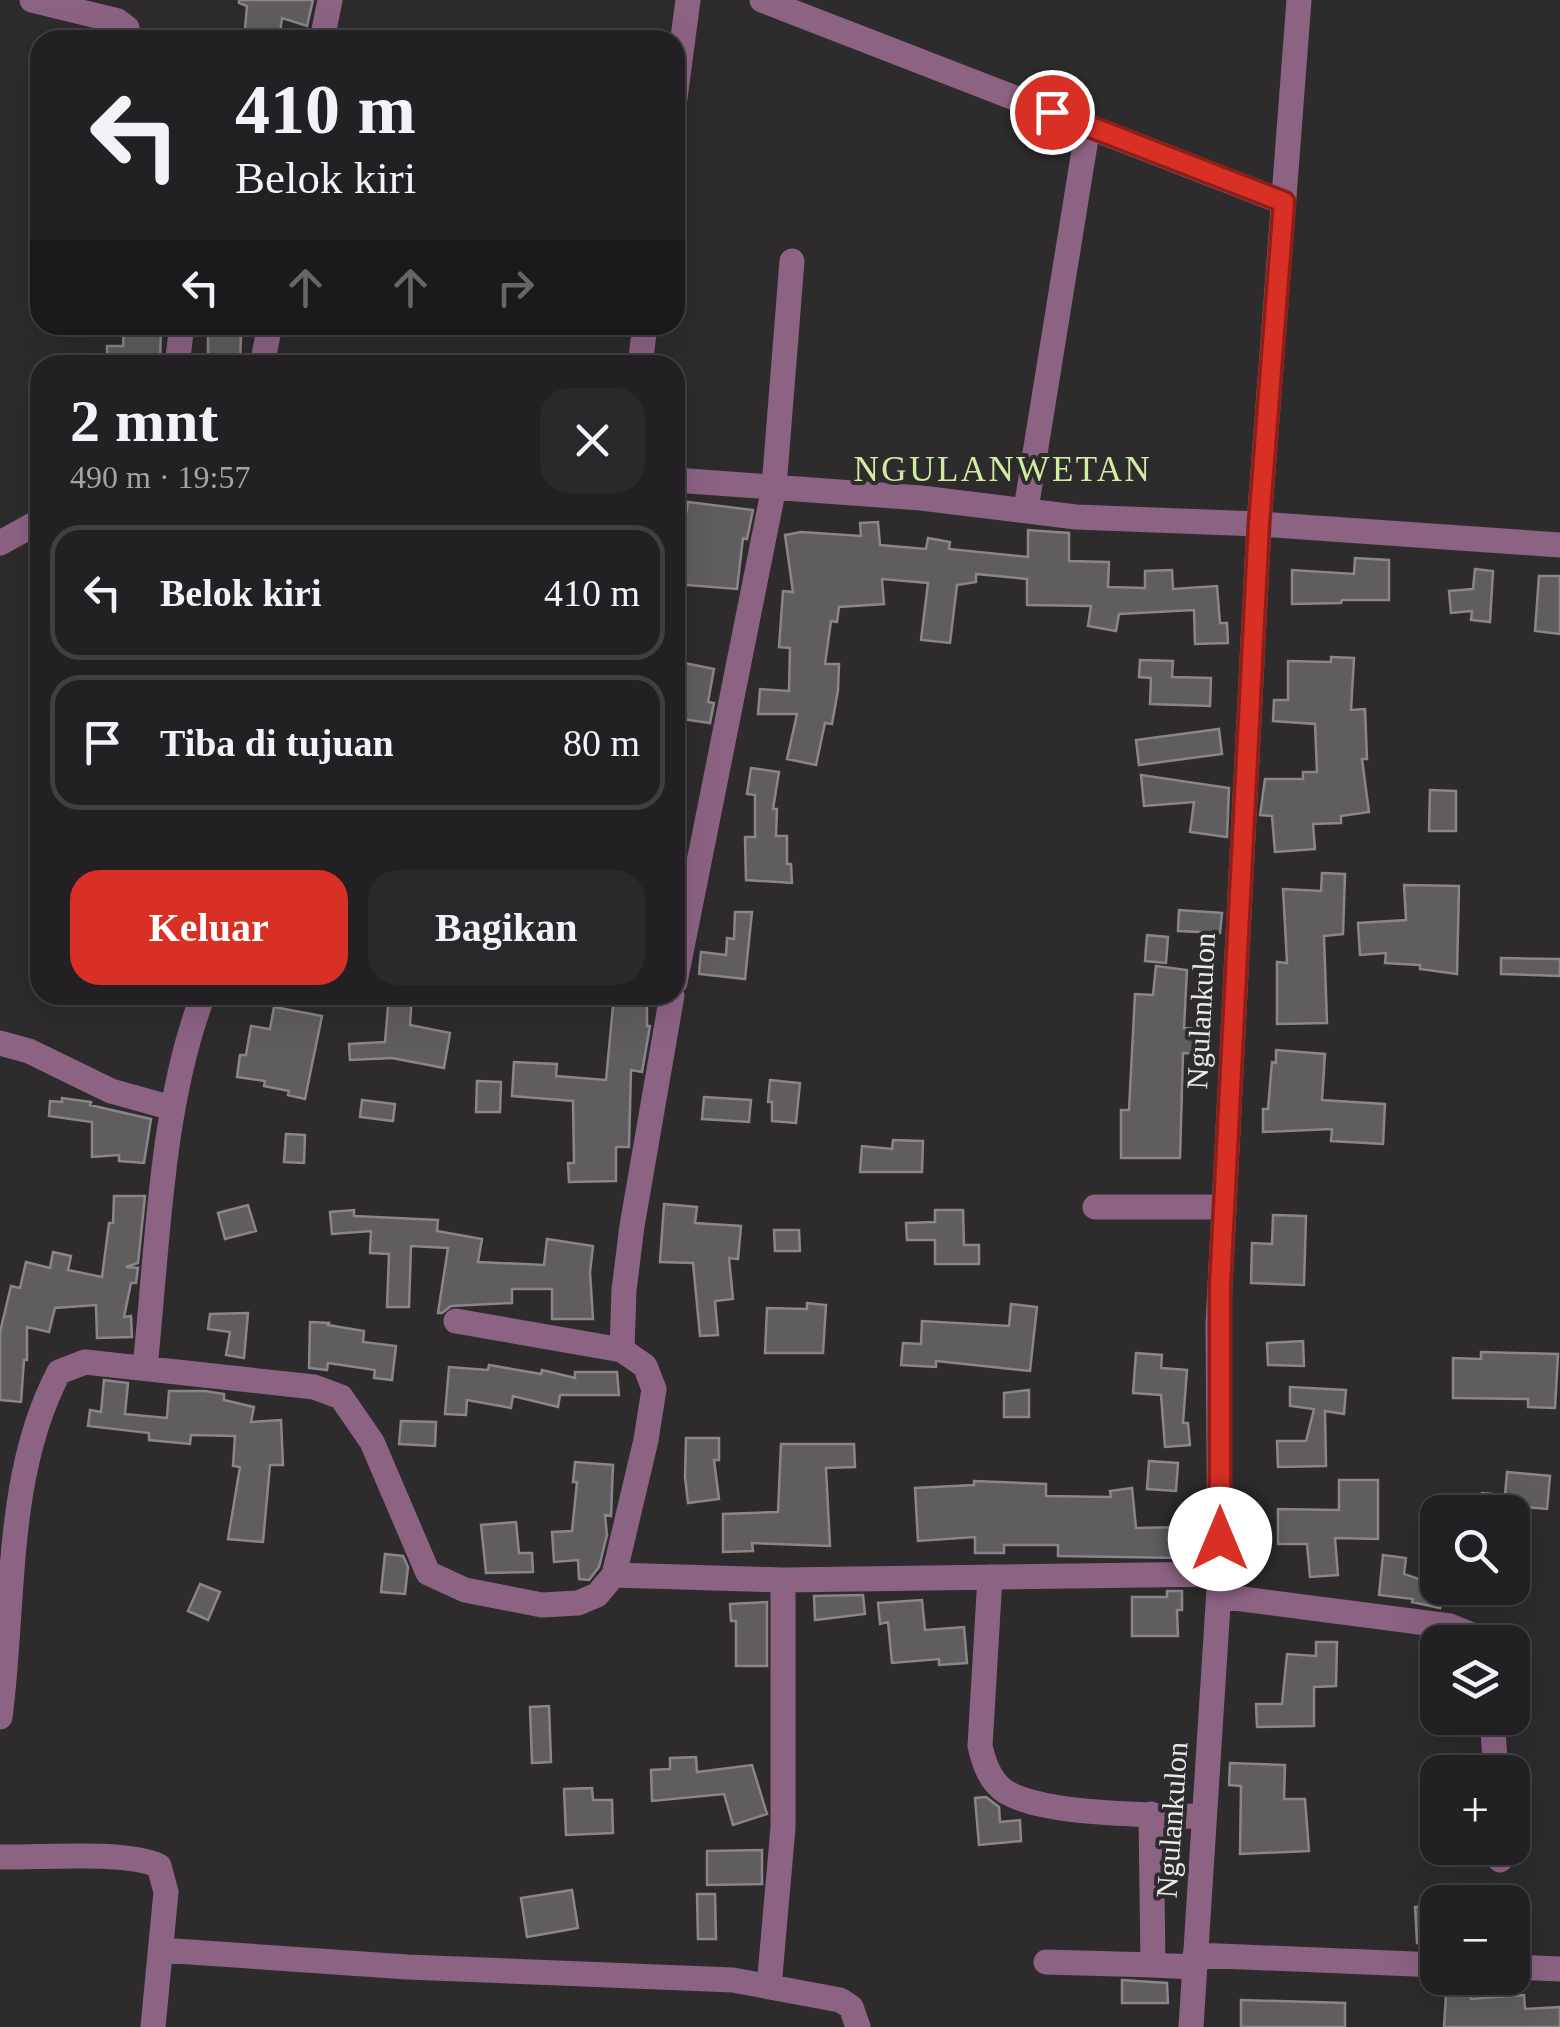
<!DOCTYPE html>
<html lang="id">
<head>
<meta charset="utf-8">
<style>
  body { margin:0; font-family:"Times New Roman",serif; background:#2a282a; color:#f1f3f6; height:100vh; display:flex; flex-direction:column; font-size:38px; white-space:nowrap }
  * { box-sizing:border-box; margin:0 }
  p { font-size:32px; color:#a2a3a5 }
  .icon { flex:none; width:55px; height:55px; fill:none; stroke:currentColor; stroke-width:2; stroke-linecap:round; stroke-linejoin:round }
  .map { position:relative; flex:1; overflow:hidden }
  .drawer { position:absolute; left:30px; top:355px; width:655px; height:650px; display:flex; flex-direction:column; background:#222022; border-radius:30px; box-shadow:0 10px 40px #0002,0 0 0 2px #3f3e40 }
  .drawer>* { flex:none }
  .hud { position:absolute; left:30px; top:30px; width:655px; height:305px; border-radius:30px; box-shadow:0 10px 40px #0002,0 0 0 2px #3f3e40; background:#222022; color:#f1f3f6; overflow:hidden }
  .controls { position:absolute; left:1420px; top:1495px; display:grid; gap:20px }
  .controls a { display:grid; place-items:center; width:110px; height:110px; border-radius:20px; background:#222022; box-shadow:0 10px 40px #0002,0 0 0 2px #3f3e40; font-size:50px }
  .pin { position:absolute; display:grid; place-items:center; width:85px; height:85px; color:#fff; margin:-42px; border:5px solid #fff; border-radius:50%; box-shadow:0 2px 10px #0007 }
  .me { position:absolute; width:110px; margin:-55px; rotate:0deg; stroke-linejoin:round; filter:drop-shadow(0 0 8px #0008) }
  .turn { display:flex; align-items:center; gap:35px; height:210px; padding:0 40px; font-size:45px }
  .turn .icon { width:130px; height:130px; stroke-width:2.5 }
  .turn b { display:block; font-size:70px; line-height:85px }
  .lanes { display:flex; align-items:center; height:95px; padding:0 40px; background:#0003; justify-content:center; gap:50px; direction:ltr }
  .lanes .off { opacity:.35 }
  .round { display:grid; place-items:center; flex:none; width:105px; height:105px; border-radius:30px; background:#2a282a }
  .head { display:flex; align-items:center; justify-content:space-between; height:170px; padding:0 40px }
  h1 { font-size:60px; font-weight:700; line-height:75px }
  .primary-button { display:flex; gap:20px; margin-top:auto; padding:20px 40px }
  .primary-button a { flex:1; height:115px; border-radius:30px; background:#d93025; color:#fff; font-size:40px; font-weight:700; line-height:115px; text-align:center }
  .primary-button a+a { background:#2a282a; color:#f1f3f6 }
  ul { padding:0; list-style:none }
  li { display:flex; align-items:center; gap:30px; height:135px; margin:0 20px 15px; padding:0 20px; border:5px solid #3f3e40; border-radius:30px }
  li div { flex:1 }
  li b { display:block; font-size:38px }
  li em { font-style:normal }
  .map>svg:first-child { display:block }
  .building { fill:#605d5f; stroke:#898588; stroke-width:2.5 }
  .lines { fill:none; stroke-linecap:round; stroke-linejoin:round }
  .minor { stroke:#8d6384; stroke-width:25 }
  .route-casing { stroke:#8d1f18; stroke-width:25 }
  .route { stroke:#d93025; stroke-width:18 }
  .labels { text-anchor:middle; stroke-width:8; stroke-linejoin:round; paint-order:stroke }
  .street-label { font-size:30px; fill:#ebe9ea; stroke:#2e2b2d }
  .quarter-label { font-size:35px; letter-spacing:2.5px; fill:#d1eca2; stroke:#2e2b2d }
</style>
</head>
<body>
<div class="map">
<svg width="1560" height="2027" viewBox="0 0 1560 2027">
  <rect width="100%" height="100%" fill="#2e2b2d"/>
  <path class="building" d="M239 0H313L307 26 282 18 279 40H244L247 6 239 3Z
    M124 325H161L160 365H107V346H123Z
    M208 334 241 335 240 365H208Z
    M688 502 753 510 747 539 743 538 737 589 675 584V560H678Z
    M878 522 880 545 926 549 928 538 950 542 949 549 1028 557V530L1069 533V561L1109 562 1108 587 1145 588V571L1172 570 1173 589 1217 586 1220 623H1227L1228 643 1195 644 1194 610 1119 614 1116 631 1088 626 1091 606 1027 605V579L976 574V582L957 585 950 643 921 640 928 583 882 579 884 604 839 607 837 622 831 621 825 664H839L838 690 832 724 825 723 816 765 787 759 797 714H758L760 689 789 691 790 648 779 647 783 591 793 592 785 535 801 532 861 536 860 523Z
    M1355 558 1389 560V600H1342L1341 603 1292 604V570L1354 574Z
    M1475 569 1493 571 1490 622 1471 620 1472 611 1451 613 1449 591 1473 589Z
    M1539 576H1560V634L1535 631Z
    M1331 657 1354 658 1351 710 1365 709 1367 759H1362L1369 812 1341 816V823L1313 824 1315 849 1275 852 1272 816 1260 815 1265 779H1303V772H1317L1315 724 1273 721 1274 700H1288V661L1331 662Z
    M1140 660 1173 661 1172 677 1211 678 1210 706 1150 704 1151 678 1139 677Z
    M675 661 714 669 708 702 714 703 710 723 675 718Z
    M1219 729 1222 754 1139 765 1136 740Z
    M751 768 779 772 773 809H777L776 836H787V864H791L792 883 746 880 745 837H755V795L747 794Z
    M1141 775 1229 788 1227 837 1190 832 1194 802 1144 806Z
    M1430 790 1456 791V831H1429Z
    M1322 873 1345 874 1343 934 1324 936 1327 1023 1277 1024V962L1287 963 1283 889 1321 891Z
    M1404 885 1459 886 1457 974 1420 969V965L1385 963 1386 953 1360 955 1358 923 1406 920Z
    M1179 910 1222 913 1220 933 1178 931Z
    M735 912H752L745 979 699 974 701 952 726 955 727 938 734 939Z
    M1147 935 1168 937 1166 963 1145 961Z
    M1501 958 1560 959V976L1501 974Z
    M1156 966 1187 970 1184 1028 1202 1029 1201 1054 1183 1053 1180 1158H1121V1110H1129L1135 994 1153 995Z
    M389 995H412L410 1025 450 1033 444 1068 392 1058 350 1060 349 1044 385 1042Z
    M614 995H647V1026H650L642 1072 631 1070 629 1147H616V1181L569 1182 568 1163H574L573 1101 512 1096 514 1062 557 1064 556 1076 606 1080Z
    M274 1007 322 1016 305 1099 288 1095 289 1091 264 1086 265 1081 237 1077 240 1055H246L251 1026 270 1029Z
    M1276 1050 1325 1054 1322 1100 1385 1104 1383 1144 1331 1141 1332 1129 1263 1132V1109H1268L1272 1062 1276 1063Z
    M770 1080 800 1083 796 1123 772 1121V1102H768Z
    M477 1081 501 1082 500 1112H476Z
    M704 1097 751 1100 749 1122 702 1119Z
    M62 1098 91 1102 90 1105 151 1119 144 1163 119 1161V1155L92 1157V1122L49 1116 50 1101 62 1102Z
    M362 1100 395 1104 393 1121 360 1117Z
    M286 1134 305 1135 304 1163 284 1162Z
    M893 1140 923 1141 922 1172H860L862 1146 892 1149Z
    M114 1196H145L138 1263 126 1267 138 1268 136 1283H131L124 1317 131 1316 132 1337 97 1338 96 1305 55 1308 49 1332 27 1327V1360H24L21 1402 0 1400V1332L11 1286 20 1288 26 1262 50 1268 53 1252 71 1256 68 1270 102 1277 109 1223H113Z
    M664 1204 697 1207 695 1223 741 1226 738 1259 729 1258 733 1299 715 1301 718 1335 700 1336 693 1263 660 1262Z
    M248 1205 256 1231 225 1239 218 1213Z
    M354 1210V1216L438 1220 437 1231 482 1239 478 1262 544 1265 547 1239 593 1246 590 1272 593 1319H552V1289H512V1303L451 1306 442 1313H438L448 1248 411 1246 409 1307H387L389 1254 370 1253 371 1231 332 1234 330 1212Z
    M935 1210H963L964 1245H979V1264H935V1240H907L906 1223 935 1222Z
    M1273 1215 1306 1216 1304 1285 1251 1283 1252 1243 1272 1244Z
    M774 1230H799L800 1251H775Z
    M807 1303 826 1305 823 1353H765L767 1308 807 1309Z
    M1011 1304 1037 1307 1030 1371 936 1361V1367L901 1365 903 1343 921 1344 922 1321 1009 1326Z
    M248 1313 244 1358 226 1355 230 1332 208 1329 210 1314Z
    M310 1322 329 1323 328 1325 364 1331 363 1342 396 1346 392 1380 374 1378 375 1370 328 1363 327 1370 309 1368Z
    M1303 1341 1304 1366 1268 1365 1267 1343Z
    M1481 1352 1558 1354 1555 1408 1528 1407V1399L1453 1398V1358L1481 1359Z
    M1136 1353 1162 1355 1161 1368 1187 1370 1183 1423H1188L1190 1445 1165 1447 1161 1395 1133 1393Z
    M489 1365 541 1374 542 1370 575 1378V1372H617L619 1395H560L558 1407 513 1396 511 1408 467 1400 466 1415 445 1414 449 1367 488 1370Z
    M104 1380 128 1383 125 1414 167 1418 169 1391H205L224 1394V1400L254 1407 251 1422 281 1420 283 1465H270L263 1542 228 1539 240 1467 233 1466 235 1436 191 1435 190 1444 149 1440V1433L88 1426 90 1410 101 1412Z
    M1290 1387 1346 1390 1344 1414 1325 1411 1326 1466 1278 1467 1277 1441H1306L1314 1409 1290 1406Z
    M1029 1390V1417H1004V1393Z
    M401 1421 436 1422 435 1446 399 1444Z
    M686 1438H719V1460H714L719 1499 688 1503 685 1477Z
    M781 1444H854L855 1467 826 1468 830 1546 752 1543 753 1551 723 1552V1514L778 1512Z
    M1149 1461 1178 1463 1176 1491 1147 1489Z
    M575 1462 613 1465 611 1516 605 1515 607 1535 599 1567 589 1580 579 1579 578 1560 554 1562 552 1532 572 1531 577 1482H573Z
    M1507 1472 1550 1476 1547 1509 1523 1507 1522 1515 1480 1511 1482 1493 1505 1495Z
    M1339 1480H1378V1539L1335 1538 1338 1575 1310 1577 1307 1544H1278V1509L1339 1510Z
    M974 1481 1046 1484V1496L1111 1497 1110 1491 1132 1488 1136 1528 1182 1527V1558L1058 1556V1545H1004V1553H975V1537L918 1541 915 1488 974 1485Z
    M516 1522 519 1553H532L533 1572 486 1573 481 1525Z
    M385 1554 403 1556 408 1567 405 1594 381 1592Z
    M1383 1555 1406 1558 1404 1574 1445 1588 1440 1608 1412 1602 1413 1599 1379 1595Z
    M200 1584 220 1592 208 1620 188 1611Z
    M1167 1591H1182V1610H1177L1178 1636H1132V1597H1167Z
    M863 1595 865 1614 815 1620 814 1596Z
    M922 1600 925 1630 964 1627 967 1663 939 1665V1659L892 1663 888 1622 880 1624 878 1603Z
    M767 1602V1666H736V1621H731L730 1604Z
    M1316 1642H1337L1336 1686 1314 1687V1726L1257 1727 1256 1704H1282L1287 1654 1316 1656Z
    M549 1706 551 1762 532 1763 530 1707Z
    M696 1757 697 1772 752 1765 767 1814 733 1825 724 1794 652 1801 651 1770 670 1769V1758Z
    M1230 1763 1285 1765 1284 1799H1305L1309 1851 1240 1854 1241 1786 1229 1785Z
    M592 1788 593 1800H612L613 1833 566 1835 564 1789Z
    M986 1797 999 1807 1000 1822 1020 1820 1021 1841 979 1845 975 1798Z
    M762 1850V1884L707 1885V1851Z
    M572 1890 578 1928 527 1937 521 1898Z
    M697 1894H715L716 1939H698Z
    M1438 1906V1941L1417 1943 1415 1907Z
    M1447 1979 1472 1980 1471 1999 1524 1995 1525 2009 1560 2007V2027H1444Z
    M1122 1980 1167 1983 1168 2003H1122Z
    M1241 2000 1345 2003V2027H1241Z"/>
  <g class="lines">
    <path class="minor" d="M32 0 118 21 127 28 129 40
      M762 0 1283 202
      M322 40 330 0
      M675 98 688 0
      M177 365 182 325
      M262 365 270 325
      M640 365 645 325
      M675 480 921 498 1076 517 1259 524 1560 545
      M1026 509 1088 126
      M0 543 40 521
      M675 982 774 487 792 261
      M0 1043 29 1051 111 1091 172 1108
      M1095 1207H1224
      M456 1321 622 1350
      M145 1367C158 1246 160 1109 203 995
      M614 1575 783 1580 1220 1574
      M990 1577 980 1746C984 1763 990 1782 1006 1792 1047 1816 1154 1814 1204 1817
      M1219 1596 1450 1626 1475 1636 1477 1642
      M0 1717C15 1604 4 1476 59 1372L85 1362 314 1387 341 1397 372 1442 428 1573 465 1590 542 1605 578 1603 597 1595 614 1575 646 1440 654 1389 645 1366 622 1350 624 1290 632 1226 672 995
      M1492 1718 1496 1772
      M1151 1814 1153 1965 1193 1967
      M0 1857C38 1858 129 1850 159 1866L166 1892 153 2027
      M1500 1860 1501 1848
      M161 1950 407 1967 733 1980 840 2000 851 2007 858 2027
      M1195 1955 1438 1965
      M1046 1962 1153 1965
      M1512 1967 1560 1969
      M769 1987 783 1828V1580
      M1191 2027 1220 1574 1218 1325 1259 524 1299 0"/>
  </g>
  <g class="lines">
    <defs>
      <path id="route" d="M1052 112 1284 202 1259 524 1220 1286V1539"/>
    </defs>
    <use href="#route" class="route-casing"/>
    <use href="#route" class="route"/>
  </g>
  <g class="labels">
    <g class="street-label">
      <text transform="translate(1201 1011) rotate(-87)" y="10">Ngulankulon</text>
      <text transform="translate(1172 1820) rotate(-86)" y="10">Ngulankulon</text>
    </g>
    <g class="quarter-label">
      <text x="1003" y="481">NGULANWETAN</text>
    </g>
  </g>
</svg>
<div class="controls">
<a><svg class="icon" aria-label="search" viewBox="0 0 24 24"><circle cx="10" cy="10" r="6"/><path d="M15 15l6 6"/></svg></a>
<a><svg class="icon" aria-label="layers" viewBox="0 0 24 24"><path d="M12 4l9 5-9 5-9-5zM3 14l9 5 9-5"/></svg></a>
<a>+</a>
<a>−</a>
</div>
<div class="pin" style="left:1052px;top:112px;background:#d93025"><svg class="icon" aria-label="arrive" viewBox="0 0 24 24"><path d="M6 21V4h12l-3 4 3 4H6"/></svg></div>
<svg class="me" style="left:1220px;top:1539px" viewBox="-20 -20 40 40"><circle r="19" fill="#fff"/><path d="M0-13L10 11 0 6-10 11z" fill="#d93025"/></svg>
<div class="hud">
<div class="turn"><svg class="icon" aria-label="left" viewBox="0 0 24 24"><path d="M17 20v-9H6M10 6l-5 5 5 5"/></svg><div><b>410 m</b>Belok kiri</div></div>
<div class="lanes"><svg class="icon" aria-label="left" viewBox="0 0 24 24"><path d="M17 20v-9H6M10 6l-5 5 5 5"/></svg><svg class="icon off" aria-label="ahead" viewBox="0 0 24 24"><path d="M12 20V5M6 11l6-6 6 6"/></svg><svg class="icon off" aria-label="ahead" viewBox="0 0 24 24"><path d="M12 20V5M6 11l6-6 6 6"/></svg><svg class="icon off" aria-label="right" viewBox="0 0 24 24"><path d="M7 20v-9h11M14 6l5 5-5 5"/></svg></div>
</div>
<section class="drawer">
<div class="head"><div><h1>2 mnt</h1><p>490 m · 19:57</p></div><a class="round"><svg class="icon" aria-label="close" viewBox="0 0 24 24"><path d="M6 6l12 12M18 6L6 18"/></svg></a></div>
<ul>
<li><svg class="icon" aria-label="left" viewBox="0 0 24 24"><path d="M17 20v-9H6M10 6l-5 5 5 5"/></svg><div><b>Belok kiri</b></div><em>410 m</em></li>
<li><svg class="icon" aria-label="arrive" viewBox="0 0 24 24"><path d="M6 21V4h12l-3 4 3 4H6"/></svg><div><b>Tiba di tujuan</b></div><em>80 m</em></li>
</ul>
<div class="primary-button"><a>Keluar</a><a>Bagikan</a></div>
</section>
</div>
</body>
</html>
